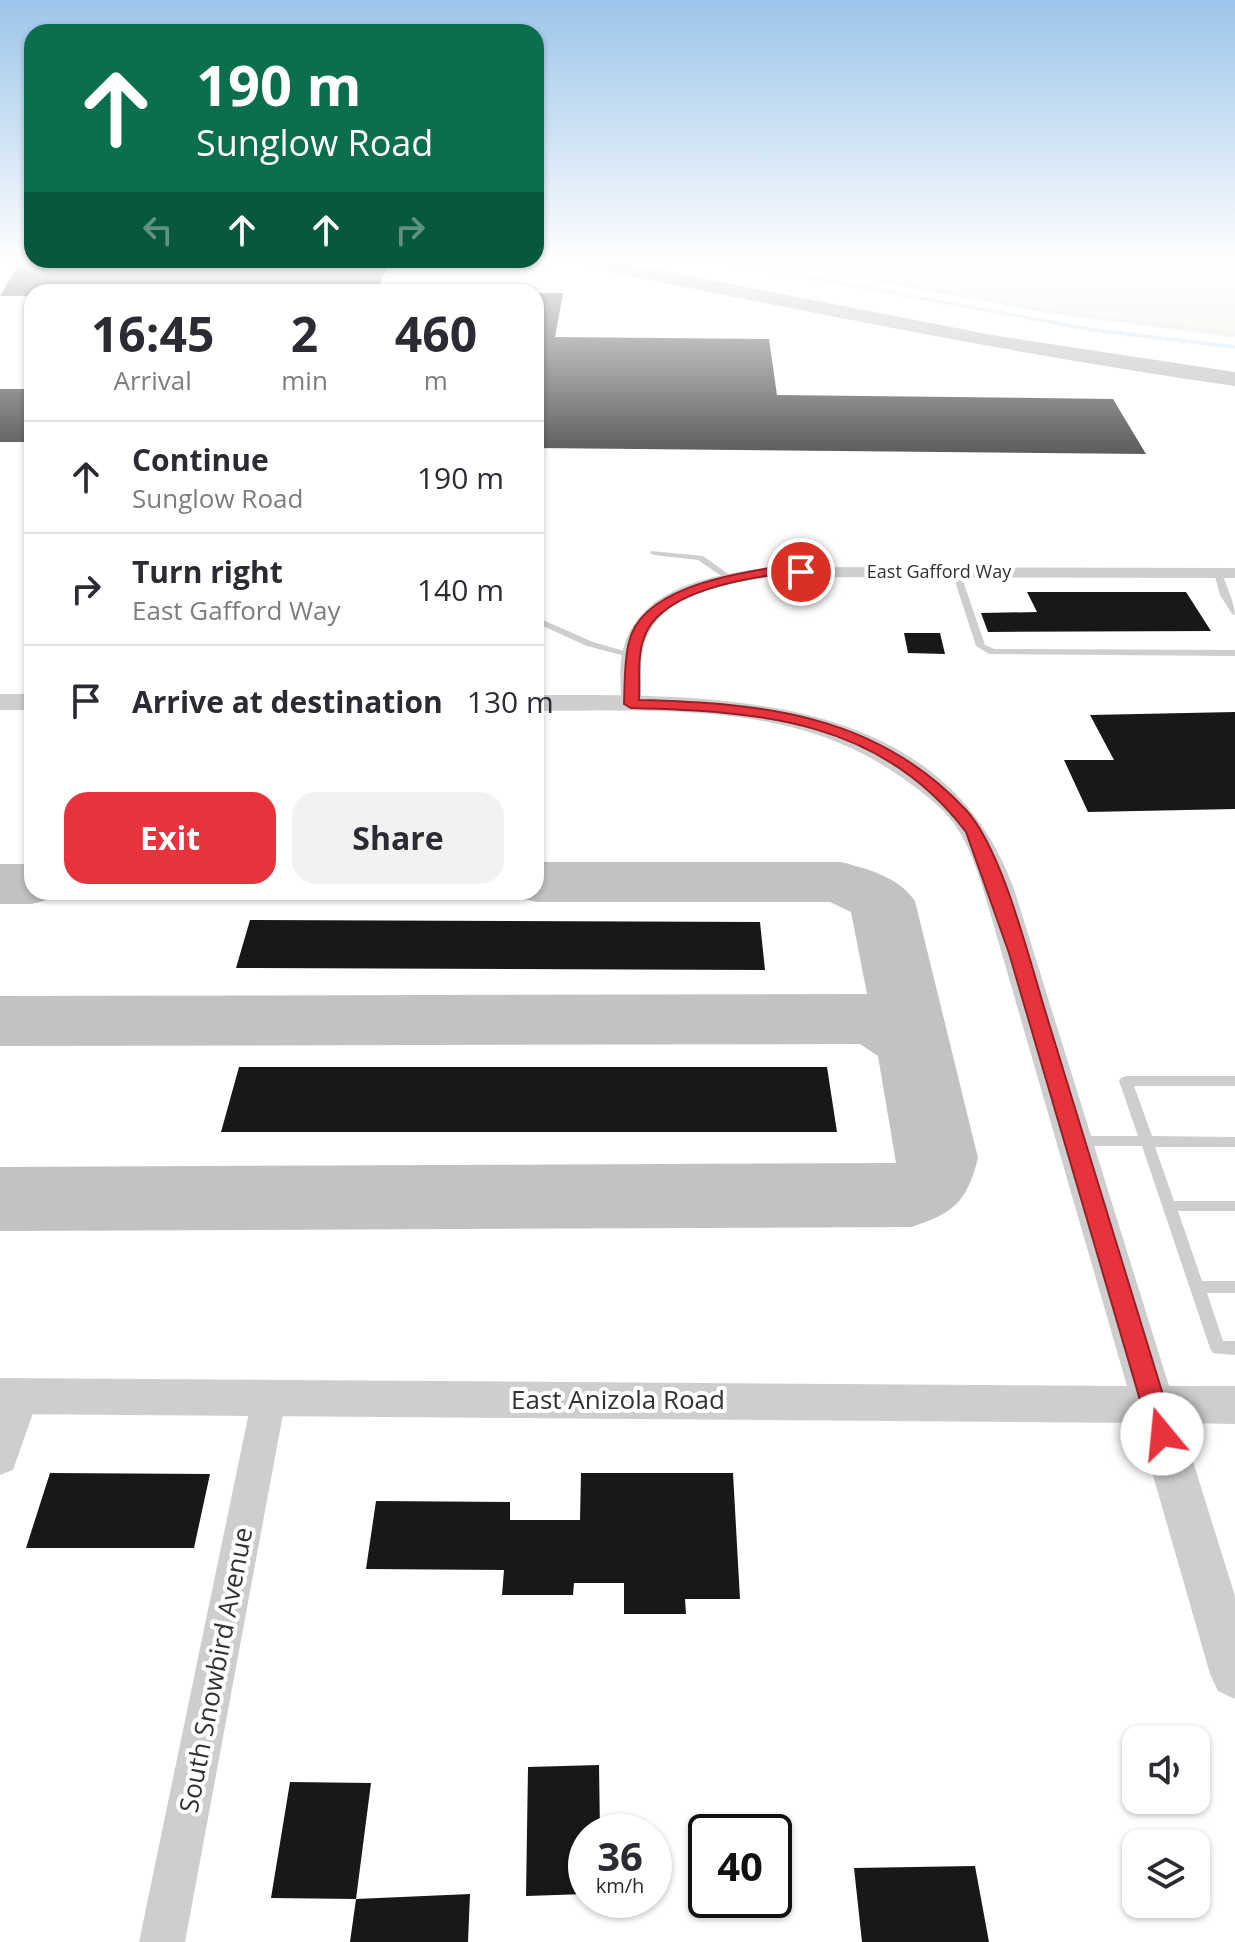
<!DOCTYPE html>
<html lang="en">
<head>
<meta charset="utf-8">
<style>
  body { margin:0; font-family:"Open Sans",sans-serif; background:#f2f2f3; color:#2b2b33; height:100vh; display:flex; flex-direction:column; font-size:30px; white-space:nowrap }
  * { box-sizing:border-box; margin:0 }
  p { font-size:26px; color:#7c7c81 }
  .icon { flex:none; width:44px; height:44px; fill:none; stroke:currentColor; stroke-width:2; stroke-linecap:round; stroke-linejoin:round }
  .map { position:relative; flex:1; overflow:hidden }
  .drawer { position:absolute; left:24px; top:284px; width:520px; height:616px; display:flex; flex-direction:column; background:#fff; border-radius:24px; box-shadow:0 2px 6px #0004 }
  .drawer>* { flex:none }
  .top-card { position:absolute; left:24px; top:24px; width:520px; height:244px; border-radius:24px; box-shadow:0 2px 6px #0004; background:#0b6e4f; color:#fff; overflow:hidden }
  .buttons { position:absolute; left:1122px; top:1726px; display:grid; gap:16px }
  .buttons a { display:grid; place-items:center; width:88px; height:88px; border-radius:16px; background:#fff; box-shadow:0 2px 6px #0004; font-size:40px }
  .speed { position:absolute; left:568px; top:1814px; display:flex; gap:16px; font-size:40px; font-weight:700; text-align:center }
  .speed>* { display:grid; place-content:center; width:104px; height:104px; border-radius:50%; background:#fff; box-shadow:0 2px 6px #0004; line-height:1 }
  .speed small { font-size:20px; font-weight:400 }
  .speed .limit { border:4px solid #111; border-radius:12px; background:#fff; color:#111 }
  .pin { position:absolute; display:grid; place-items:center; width:68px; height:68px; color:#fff; margin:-34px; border:4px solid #fff; border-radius:50%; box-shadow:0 2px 8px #0007 }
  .me { position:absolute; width:88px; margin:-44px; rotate:343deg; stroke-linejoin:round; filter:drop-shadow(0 0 6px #0008) }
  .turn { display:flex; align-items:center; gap:28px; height:168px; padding:0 40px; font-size:36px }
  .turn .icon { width:104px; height:104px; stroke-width:2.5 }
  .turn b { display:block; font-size:56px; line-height:68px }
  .lanes { display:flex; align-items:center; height:76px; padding:0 40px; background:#0003; justify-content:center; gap:40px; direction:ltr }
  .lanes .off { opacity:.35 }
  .eta { display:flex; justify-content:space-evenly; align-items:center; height:136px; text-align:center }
  .eta b { font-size:48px; font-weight:700; line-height:56px }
  .button { display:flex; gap:16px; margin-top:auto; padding:16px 40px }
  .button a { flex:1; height:92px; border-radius:24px; background:#e8323c; color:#fff; font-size:32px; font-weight:700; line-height:92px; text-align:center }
  .button a+a { background:#f2f2f3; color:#2b2b33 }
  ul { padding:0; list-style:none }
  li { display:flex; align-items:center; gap:24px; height:112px; padding:0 40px; border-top:2px solid #e1e1e2 }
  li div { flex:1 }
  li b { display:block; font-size:30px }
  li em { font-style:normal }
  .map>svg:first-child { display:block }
  .green { fill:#e6eddf }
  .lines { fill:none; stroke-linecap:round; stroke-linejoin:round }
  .stream { stroke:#cbdfed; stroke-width:4 }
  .taxiway { fill:#c2c2c2; fill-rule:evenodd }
  .building { fill:#181818 }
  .path { stroke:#cecece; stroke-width:3; stroke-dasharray:2 2; stroke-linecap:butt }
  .service { fill:#cecece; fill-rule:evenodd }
  .minor { fill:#cecece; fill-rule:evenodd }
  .tertiary { fill:#cecece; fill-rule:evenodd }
  .primary { fill:#a9a9a9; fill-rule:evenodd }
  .route { fill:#e8323c; stroke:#972027; stroke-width:2 }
  .labels { text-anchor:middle; stroke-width:8; stroke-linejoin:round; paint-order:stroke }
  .far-street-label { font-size:18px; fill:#313131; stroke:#fff }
  .near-street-label { font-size:26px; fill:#313131; stroke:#fff }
</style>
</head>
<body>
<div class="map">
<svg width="1235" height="1942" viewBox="0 0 1235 1942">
  <rect width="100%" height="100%" fill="#fff"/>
  <path class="green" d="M770 262H1235V338L1052 314Z"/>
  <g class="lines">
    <path class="stream" d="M727 262 1094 330 1235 347"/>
    <path class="taxiway" d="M536 862H841C868 869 899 877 915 901L978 1158C967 1202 953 1214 911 1227L0 1231V1167L896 1163 878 1056 860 1044 0 1046V996L867 994 851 912 830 902H536L513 896 510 892H536Z
      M0 864H32V892H59L55 898 32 904H0Z"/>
  </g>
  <path class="building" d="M20 262H319L389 263 376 292H32V296H0Z
    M536 293H563L555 337 769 339 777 395 1113 399 1146 454 536 448Z
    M0 389H32V432L24 442H0Z
    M1027 592H1186L1211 631 988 632 981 613 1037 612Z
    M904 633H940L945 654 908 653Z
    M1235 712V809L1088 812 1064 760H1114L1090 715Z
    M250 920 760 922 765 970 236 968Z
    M239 1067H827L837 1132H221Z
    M50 1473 210 1474 194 1548H26Z
    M581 1473H733L740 1599H685L686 1614H624V1583H574L573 1595H502L504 1570 366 1569 376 1501 510 1502V1520H580Z
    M599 1765 600 1832H586V1894L526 1896 528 1767Z
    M290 1782 371 1783 356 1899 271 1898Z
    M975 1866 989 1942H862L854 1868Z
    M470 1894 468 1942H350L356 1899Z"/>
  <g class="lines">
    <path class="path" d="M780 262 1048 311 1235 334"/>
    <path class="service" d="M651 551 703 556 734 578 727 580 698 560 654 555 650 553Z
      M956 569 960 572 985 645 994 649 1235 650V656L989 654 976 646 952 572Z
      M1215 571 1222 573C1226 586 1235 603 1235 615L1232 614 1220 595 1214 573Z
      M536 617 593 642 638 655 633 658 587 646 536 623Z
      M1126 1076H1235V1086H1134L1152 1136 1235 1137V1147H1155L1174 1201H1235V1211H1178L1202 1281H1235V1293H1207L1223 1341H1235V1355L1213 1353 1210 1348 1142 1146H1077L1072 1145 1070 1141 1072 1137 1077 1136H1138L1119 1081 1121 1078Z"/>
    <path class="minor" d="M770 567 1235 568V578L770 577C725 584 662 593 645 642 638 661 642 684 641 704L638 708H624L621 704C621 684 618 662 625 643 646 584 716 575 770 567Z
      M22 1381 34 1385 39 1396 13 1470 0 1475V1409L10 1385Z
      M269 1383 281 1387 286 1398 185 1942H139L252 1398 257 1387Z"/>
    <path class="tertiary" d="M0 694H32V710H0Z
      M536 695C714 695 944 688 1015 892L1169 1386H1235V1424L1181 1423 1235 1596V1699L1218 1691 1210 1674 1138 1423 0 1414V1378L1127 1386 984 892C977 869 969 845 955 825 941 805 920 791 901 777 795 701 660 711 536 711Z"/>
    <path class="primary" d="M580 262H618L992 335 1235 372V386C1018 355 804 311 589 268Z"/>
  </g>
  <linearGradient id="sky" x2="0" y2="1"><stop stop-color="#9cc5ea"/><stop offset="0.49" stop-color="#fff"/><stop offset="1" stop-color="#fff" stop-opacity="0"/></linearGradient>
  <rect width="1235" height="534" fill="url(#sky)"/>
  <path class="route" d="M770 568H801L807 572C797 579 779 574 766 576 727 582 658 596 644 638 637 656 640 681 639 700 762 703 877 714 966 810 1003 850 1030 963 1047 1017 1089 1156 1132 1295 1175 1434L1171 1441 1162 1445 1154 1441 1150 1434 1009 953 966 832C882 720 759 711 631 708L624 704C625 684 624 661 629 642 641 590 727 575 770 568Z"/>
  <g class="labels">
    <g class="far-street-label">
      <text x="939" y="578">East Gafford Way</text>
    </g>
    <g class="near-street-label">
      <text x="618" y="1409">East Anizola Road</text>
      <text transform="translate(216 1670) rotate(-79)" y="9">South Snowbird Avenue</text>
    </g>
  </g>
</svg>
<div class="buttons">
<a><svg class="icon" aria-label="sound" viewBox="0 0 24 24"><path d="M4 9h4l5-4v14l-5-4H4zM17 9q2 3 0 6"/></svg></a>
<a><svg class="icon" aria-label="layers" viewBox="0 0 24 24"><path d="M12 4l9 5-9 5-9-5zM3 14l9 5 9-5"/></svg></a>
</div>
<div class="speed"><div>36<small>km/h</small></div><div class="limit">40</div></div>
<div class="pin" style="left:801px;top:572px;background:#d93025"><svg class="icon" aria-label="arrive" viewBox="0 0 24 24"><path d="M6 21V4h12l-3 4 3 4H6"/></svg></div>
<svg class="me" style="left:1162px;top:1434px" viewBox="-20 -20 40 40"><circle r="19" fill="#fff"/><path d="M0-13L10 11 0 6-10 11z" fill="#e8323c"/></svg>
<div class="top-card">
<div class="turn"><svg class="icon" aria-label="ahead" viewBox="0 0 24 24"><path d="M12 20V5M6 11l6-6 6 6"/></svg><div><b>190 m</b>Sunglow Road</div></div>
<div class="lanes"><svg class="icon off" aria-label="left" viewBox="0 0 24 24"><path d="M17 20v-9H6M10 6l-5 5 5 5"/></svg><svg class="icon" aria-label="ahead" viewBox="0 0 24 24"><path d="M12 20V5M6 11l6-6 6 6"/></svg><svg class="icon" aria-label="ahead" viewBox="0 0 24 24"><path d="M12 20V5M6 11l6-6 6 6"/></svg><svg class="icon off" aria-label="right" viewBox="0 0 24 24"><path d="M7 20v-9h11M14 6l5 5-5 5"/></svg></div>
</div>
<section class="drawer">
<div class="eta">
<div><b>16:45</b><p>Arrival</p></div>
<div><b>2</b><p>min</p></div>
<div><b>460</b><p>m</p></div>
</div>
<ul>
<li><svg class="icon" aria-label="ahead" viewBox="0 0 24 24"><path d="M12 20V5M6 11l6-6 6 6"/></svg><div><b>Continue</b><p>Sunglow Road</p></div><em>190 m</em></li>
<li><svg class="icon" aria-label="right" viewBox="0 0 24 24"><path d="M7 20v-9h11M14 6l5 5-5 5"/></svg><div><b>Turn right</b><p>East Gafford Way</p></div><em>140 m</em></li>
<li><svg class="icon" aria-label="arrive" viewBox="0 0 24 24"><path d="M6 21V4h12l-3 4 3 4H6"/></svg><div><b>Arrive at destination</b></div><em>130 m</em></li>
</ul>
<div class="button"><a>Exit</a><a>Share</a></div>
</section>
</div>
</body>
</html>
